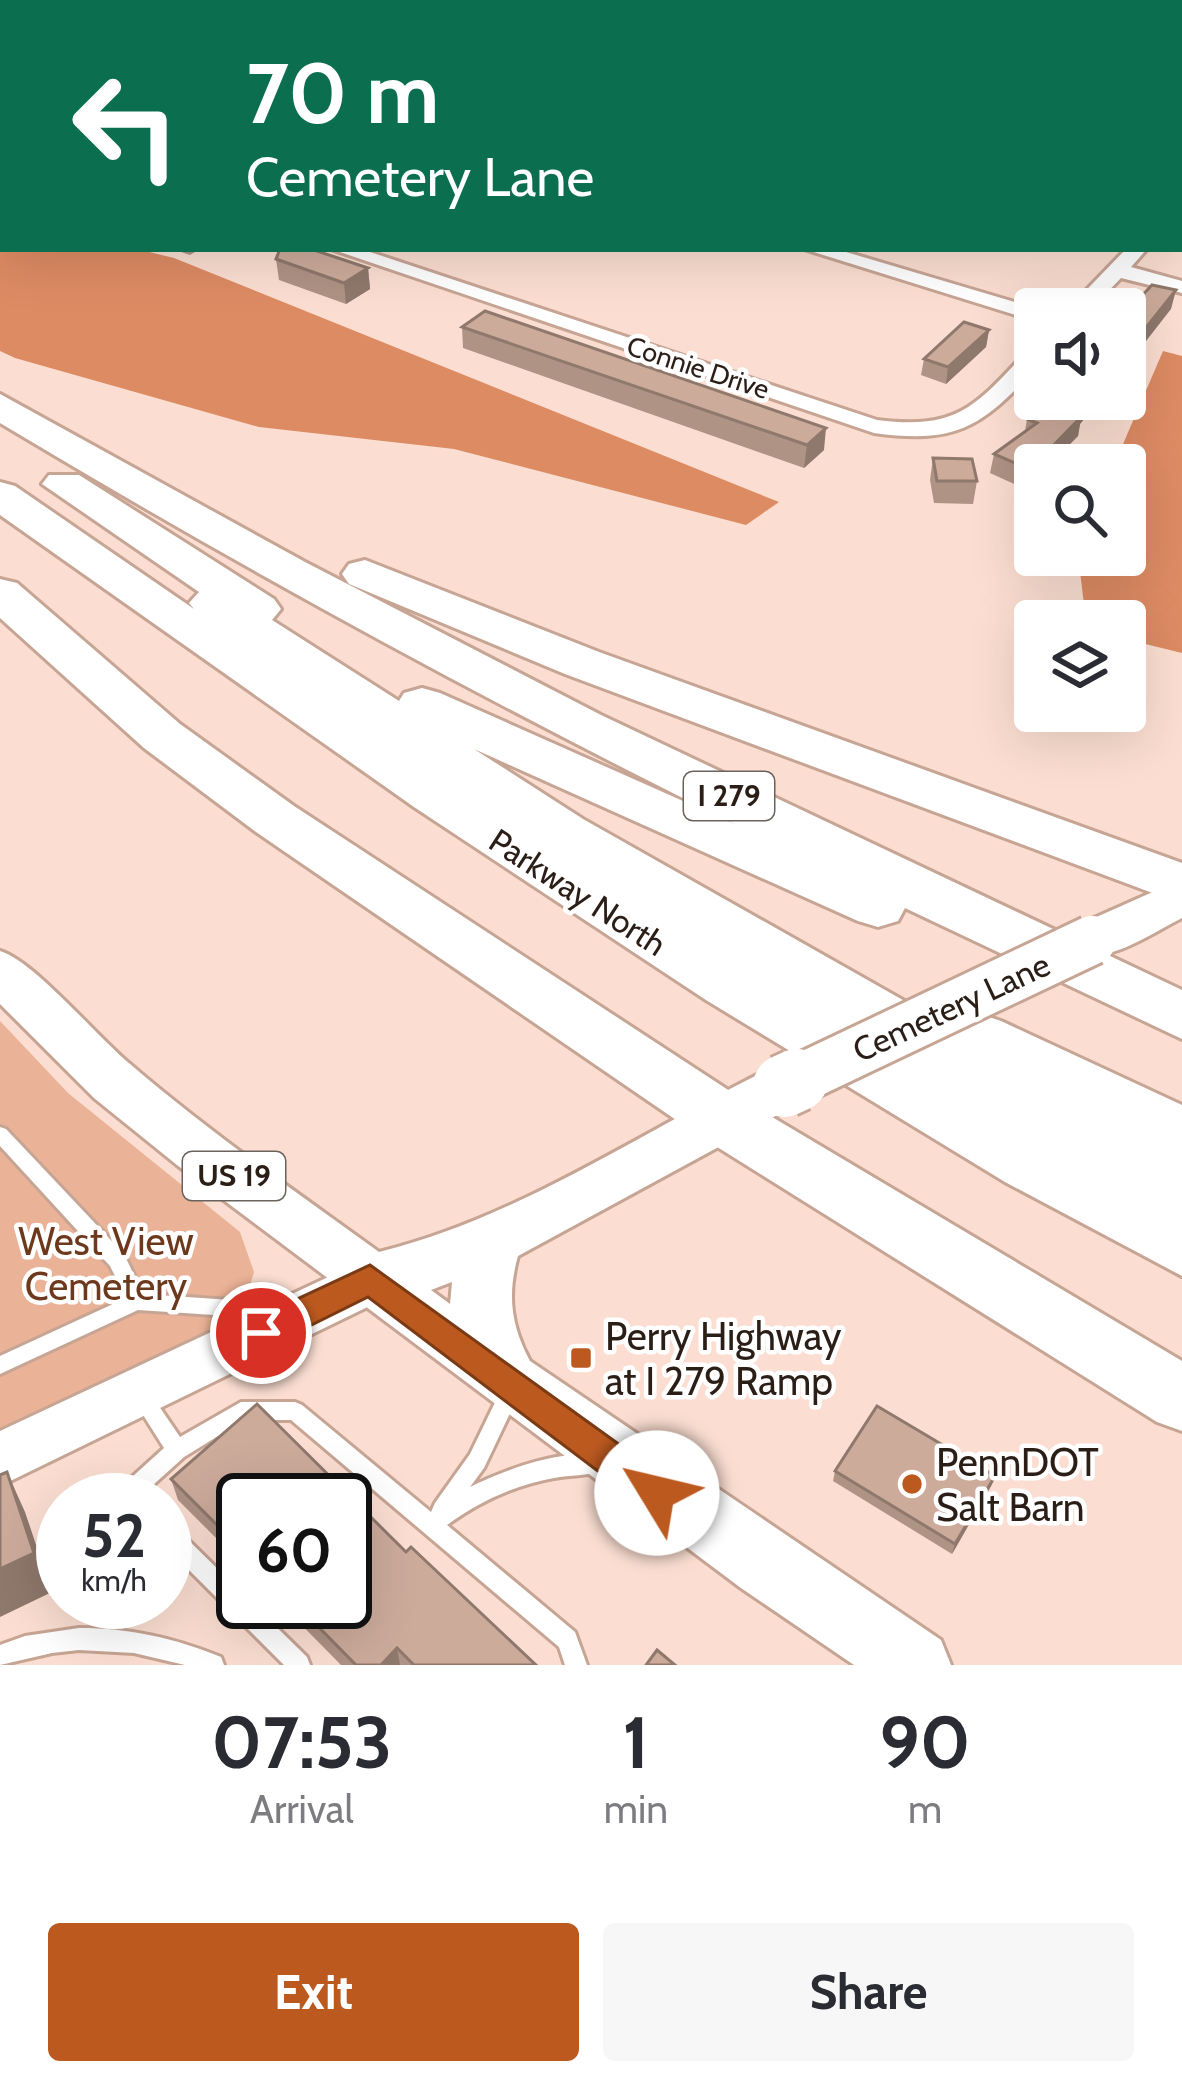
<!DOCTYPE html>
<html lang="en">
<head>
<meta charset="utf-8">
<style>
  body { margin:0; font-family:Cabin,sans-serif; background:#f7f7f7; color:#2b2b33; height:100vh; display:flex; flex-direction:column; font-size:45px; white-space:nowrap }
  * { box-sizing:border-box; margin:0 }
  p { font-size:39px; color:#7c7c81 }
  .icon { flex:none; width:66px; height:66px; fill:none; stroke:currentColor; stroke-width:2; stroke-linecap:round; stroke-linejoin:round }
  .map { position:relative; height:1665px; overflow:hidden }
  .sheet { display:flex; flex-direction:column; background:#fff; flex:1 }
  .sheet>* { flex:none }
  .guide { position:absolute; left:0px; top:0px; width:1182px; height:252px; box-shadow:0 12px 48px #0002; background:#0b6e4f; color:#fff; overflow:hidden }
  .buttons { position:absolute; left:1014px; top:288px; display:grid; gap:24px }
  .buttons a { display:grid; place-items:center; width:132px; height:132px; border-radius:12px; background:#fff; box-shadow:0 12px 48px #0002; font-size:60px }
  .speed { position:absolute; left:36px; top:1473px; display:flex; gap:24px; font-size:60px; font-weight:700; text-align:center }
  .speed>* { display:grid; place-content:center; width:156px; height:156px; border-radius:50%; background:#fff; box-shadow:0 12px 48px #0002; line-height:1 }
  .speed small { font-size:30px; font-weight:400 }
  .speed .limit { border:6px solid #111; border-radius:18px; background:#fff; color:#111 }
  .pin { position:absolute; display:grid; place-items:center; width:102px; height:102px; color:#fff; margin:-51px; border:6px solid #fff; border-radius:50%; box-shadow:0 3px 12px #0007 }
  .me { position:absolute; width:132px; margin:-66px; rotate:306deg; stroke-linejoin:round; filter:drop-shadow(0 0 9px #0008) }
  .turn { display:flex; align-items:center; gap:42px; height:252px; padding:0 48px; font-size:54px }
  .turn .icon { width:156px; height:156px; stroke-width:2.5 }
  .turn b { display:block; font-size:84px; line-height:102px }
  .eta { display:flex; justify-content:space-evenly; align-items:center; height:204px; text-align:center }
  .eta b { font-size:72px; font-weight:700; line-height:84px }
  .cta { display:flex; gap:24px; margin-top:auto; padding:24px 48px }
  .cta a { flex:1; height:138px; border-radius:12px; background:#bc591f; color:#fff; font-size:48px; font-weight:700; line-height:138px; text-align:center }
  .cta a+a { background:#f7f7f7; color:#2b2b33 }
  .map>svg:first-child { display:block }
  .green { fill:#eab296 }
  .forest { fill:#dd8b63 }
  .lines { fill:none; stroke-linecap:round; stroke-linejoin:round }
  .stream { stroke:#f29f75; stroke-width:6 }
  .lane-casing { stroke:#c7a595; stroke-width:6 }
  .street-casing { stroke:#c7a595; stroke-width:6 }
  .secondary-casing { stroke:#c7a595; stroke-width:6 }
  .primary-casing { stroke:#c7a595; stroke-width:6 }
  .highway-casing { stroke:#c7a595; stroke-width:6 }
  .lane { fill:#fff; fill-rule:evenodd }
  .street { fill:#fff; fill-rule:evenodd }
  .secondary { fill:#fff; fill-rule:evenodd }
  .primary { fill:#fff; fill-rule:evenodd }
  .highway { fill:#fff; fill-rule:evenodd }
  .primary-bridge-far1-casing { stroke:#c7a595; stroke-width:54; stroke-linecap:butt }
  .primary-bridge-casing { stroke:#c7a595; stroke-width:68; stroke-linecap:butt }
  .primary-bridge-far1 { stroke:#fff; stroke-width:48 }
  .primary-bridge { stroke:#fff; stroke-width:62 }
  .wall { fill:#af9385 }
  .shaded-wall { fill:#8f786c }
  .building { fill:#ccab9b; stroke:#8f786c; stroke-width:3 }
  .route { fill:#bc591f; stroke:#7a3a14; stroke-width:3 }
  .poi-dot { fill:#bc591f; stroke:#fff; stroke-width:4.5 }
  .labels { text-anchor:middle; stroke-width:9; stroke-linejoin:round; paint-order:stroke }
  .far-street-label { font-size:27px; fill:#2a1e17; stroke:#fff }
  .shield { fill:#fff; stroke:#6a625d; stroke-width:3 }
  .shield-label { font-size:30px; font-weight:bold; fill:#2a1e17 }
  .street-label { font-size:33px; fill:#2a1e17; stroke:#fff }
  .near-park-label { font-size:39px; fill:#6d381b; stroke:#fff }
  .near-poi-label { font-size:39px; fill:#2a1e17; stroke:#fff; text-anchor:start }
</style>
</head>
<body>
<div class="map">
<svg width="1182" height="1665" viewBox="0 0 1182 1665">
  <rect width="100%" height="100%" fill="#fbded1"/>
  <path class="green" d="M0 1021 68 1093 240 1232 254 1272 245 1302 225 1323 0 1432Z"/>
  <path class="forest" d="M91 0H611L622 3H97Z
    M0 213 3 249H137L174 258 779 502 746 525 454 449 259 427 15 358 0 351Z
    M1163 351 1182 356V653L1125 639V621H1086L1078 555H1125V465H1114Z"/>
  <g class="lines">
    <path class="stream" d="M291 0 304 3
      M350 3H362"/>
    <defs>
      <path id="lane" d="M0 1127 6 1129 124 1254 143 1294 275 1303 282 1305 285 1311 282 1317 275 1319 138 1310 0 1374V1356L126 1298 110 1266 0 1146Z
        M511 1381 518 1384 521 1390 484 1468 470 1487C504 1470 566 1447 602 1457L605 1464 602 1471C587 1476 570 1475 554 1478 514 1485 479 1502 447 1525L575 1632 587 1665H565L559 1647 291 1420H244L184 1457 142 1495 144 1500H120L118 1494 121 1487 164 1448 133 1399 136 1393 143 1390 150 1393 180 1437 241 1402H295L302 1405 431 1512 435 1503 470 1454 504 1384Z
        M165 1521 172 1524 243 1594V1602H251L307 1657 310 1665H284L165 1546Z
        M79 1628C130 1628 174 1638 221 1657L224 1665H185L134 1653 79 1650 52 1653 0 1665V1645L25 1636Z"/>
      <path id="street" d="M3 79V90H0V80Z
        M0 129H3V140H0Z
        M1182 197V211L1179 212V198Z
        M331 249H361L877 420C957 430 975 407 1027 351L1035 349V369C981 428 955 444 874 433Z
        M804 249H836L1038 309 1035 321Z
        M1126 249H1147L1131 267 1182 281V293L1121 278 1091 309H1068Z"/>
      <path id="secondary" d="M748 0H774L776 3H750Z
        M1179 115H1182V131H1179Z
        M371 1257 390 1264 397 1280 390 1296 0 1486V1431Z"/>
      <path id="primary" d="M1182 879V918C1150 934 1110 964 1074 953L1067 940 1074 927Z
        M0 951C34 961 97 1037 130 1064 209 1132 295 1191 379 1252 517 1218 637 1135 765 1071L784 1064 803 1071 811 1086 803 1101 518 1256C507 1295 511 1326 530 1361L941 1640 951 1665H854L741 1588 177 1165 94 1098 0 1004ZM452 1282 450 1304 431 1290Z"/>
      <path id="highway" d="M0 394 305 562 601 715 1182 990V1039L905 908 898 921 878 927 858 921 474 749 583 819 954 1029 959 1021 980 1014 1001 1021 1182 1105V1276L1005 1182 706 1000 414 807 0 515V482L15 486 194 609 189 603 199 592 42 484 49 475H79L274 599 281 609 272 620 399 701 404 693 422 688 440 693 737 825C486 701 240 567 0 423Z
        M365 560 599 652 1182 863V904L565 674 349 584 342 574 349 564Z
        M0 579 17 583 180 724 294 806 742 1099 1182 1361V1431L1157 1422 698 1135 256 832 144 748 0 618Z"/>
    </defs>
    <use href="#lane" class="lane-casing"/>
    <use href="#street" class="street-casing"/>
    <use href="#secondary" class="secondary-casing"/>
    <use href="#primary" class="primary-casing"/>
    <use href="#highway" class="highway-casing"/>
    <use href="#lane" class="lane"/>
    <use href="#street" class="street"/>
    <use href="#secondary" class="secondary"/>
    <use href="#primary" class="primary"/>
    <use href="#highway" class="highway"/>
    <defs>
      <path id="primary-bridge-far1" d="M791 1083 1092 940"/>
      <path id="primary-bridge" d="M784 1086 797 1080"/>
    </defs>
    <use href="#primary-bridge-far1" class="primary-bridge-far1-casing"/>
    <use href="#primary-bridge" class="primary-bridge-casing"/>
    <use href="#primary-bridge-far1" class="primary-bridge-far1"/>
    <use href="#primary-bridge" class="primary-bridge"/>
  </g>
  <path class="wall" d="M172 249H200L190 255Z
    M276 259 368 268 370 289 346 304 279 280Z
    M462 327 824 450 804 468 463 348Z
    M989 330 986 347 946 384 921 375 924 359Z
    M1046 399H1100L1080 424 1078 436 1049 465H1035V483L1027 490 990 473 994 454 1025 431 1027 419Z
    M933 458 977 481 973 504 934 503 930 480Z
    M257 1404 406 1552 411 1547 536 1665H341L279 1602H345V1500H243V1565L178 1500 171 1479Z
    M835 1471 995 1476 991 1486 952 1554 833 1481Z"/>
  <path class="shaded-wall" d="M368 268 370 289 346 304 344 283Z
    M1176 290 1171 309 1125 368V354Z
    M989 330 986 347 946 384 948 367Z
    M1089 399H1100L1080 424 1078 436 1049 465H1037Z
    M826 428 824 450 804 468 807 445Z
    M1035 467V483L1027 490 1031 470Z
    M7 1472 25 1512 52 1592 0 1617V1569Z
    M995 1476 991 1486 952 1554 955 1544Z
    M397 1648 400 1665H381Z"/>
  <path class="building" d="M280 249H311L368 268 344 283 276 259Z
    M1152 285 1176 290 1125 354V314Z
    M485 311 826 428 807 445 462 327Z
    M964 322 989 330 948 367 924 359Z
    M1046 399H1089L1077 414 1082 416 1047 452 1052 454 1031 470 994 454 1037 423 1027 419Z
    M933 458 972 459 977 481H937Z
    M257 1404 406 1552 411 1547 536 1665H414L397 1648 381 1665H356L294 1602H345V1500H243V1551L171 1479Z
    M877 1406 995 1476 955 1544 835 1471Z
    M7 1472 34 1553 0 1569V1475Z
    M657 1650 675 1665H646Z"/>
  <path class="route" d="M370 1265 670 1481 676 1493 670 1506 657 1511 644 1506 368 1297 273 1344 261 1348 248 1344 243 1333 248 1322Z"/>
  <g class="poi-dot">
    <rect x="569" y="1346" width="24" height="24" rx="6"/>
    <circle cx="912" cy="1484" r="12"/>
  </g>
  <g class="labels">
    <g class="far-street-label">
      <text transform="translate(698 368) rotate(18)" y="9">Connie Drive</text>
    </g>
    <g class="shield">
      <rect x="684" y="772" width="90" height="48" rx="9"/>
      <rect x="183" y="1152" width="102" height="48" rx="9"/>
    </g>
    <g class="shield-label">
      <text x="729" y="806">I 279</text>
      <text x="234" y="1186">US 19</text>
    </g>
    <g class="street-label">
      <text transform="translate(578 892) rotate(33)" y="12">Parkway North</text>
      <text transform="translate(951 1007) rotate(-25)" y="12">Cemetery Lane</text>
    </g>
    <g class="near-park-label">
      <text x="106" y="1255">West View<tspan x="106" dy="45">Cemetery</tspan></text>
    </g>
    <g class="near-poi-label">
      <text x="605" y="1350">Perry Highway<tspan x="605" dy="45">at I 279 Ramp</tspan></text>
      <text x="936" y="1476">PennDOT<tspan x="936" dy="45">Salt Barn</tspan></text>
    </g>
  </g>
</svg>
<div class="buttons">
<a><svg class="icon" aria-label="sound" viewBox="0 0 24 24"><path d="M4 9h4l5-4v14l-5-4H4zM17 9q2 3 0 6"/></svg></a>
<a><svg class="icon" aria-label="search" viewBox="0 0 24 24"><circle cx="10" cy="10" r="6"/><path d="M15 15l6 6"/></svg></a>
<a><svg class="icon" aria-label="layers" viewBox="0 0 24 24"><path d="M12 4l9 5-9 5-9-5zM3 14l9 5 9-5"/></svg></a>
</div>
<div class="speed"><div>52<small>km/h</small></div><div class="limit">60</div></div>
<div class="pin" style="left:261px;top:1333px;background:#d93025"><svg class="icon" aria-label="arrive" viewBox="0 0 24 24"><path d="M6 21V4h12l-3 4 3 4H6"/></svg></div>
<svg class="me" style="left:657px;top:1493px" viewBox="-20 -20 40 40"><circle r="19" fill="#fff"/><path d="M0-13L10 11 0 6-10 11z" fill="#bc591f"/></svg>
<div class="guide">
<div class="turn"><svg class="icon" aria-label="left" viewBox="0 0 24 24"><path d="M17 20v-9H6M10 6l-5 5 5 5"/></svg><div><b>70 m</b>Cemetery Lane</div></div>
</div>
</div>
<section class="sheet">
<div class="eta">
<div><b>07:53</b><p>Arrival</p></div>
<div><b>1</b><p>min</p></div>
<div><b>90</b><p>m</p></div>
</div>
<div class="cta"><a>Exit</a><a>Share</a></div>
</section>
</body>
</html>
